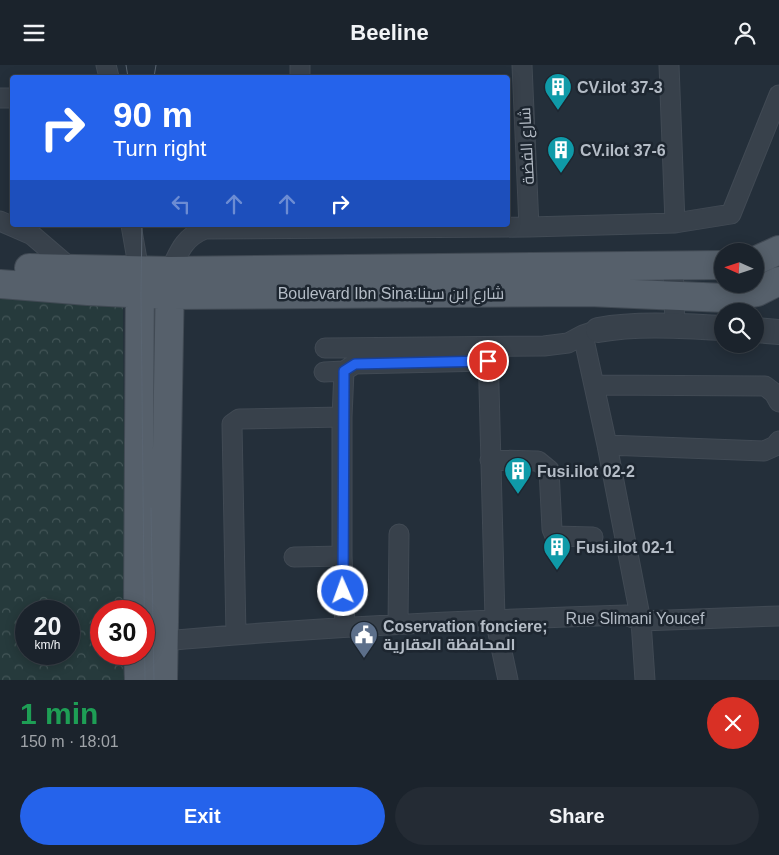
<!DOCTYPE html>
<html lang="en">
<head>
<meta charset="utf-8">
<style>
  body { margin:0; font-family:Helvetica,Cairo,sans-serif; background:#242b34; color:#f1f3f6; height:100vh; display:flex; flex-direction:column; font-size:19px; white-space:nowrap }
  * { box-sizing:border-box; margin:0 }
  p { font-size:16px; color:#a0a4a9 }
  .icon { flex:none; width:28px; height:28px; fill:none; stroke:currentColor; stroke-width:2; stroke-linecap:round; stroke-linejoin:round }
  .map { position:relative; height:615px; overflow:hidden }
  .panel { display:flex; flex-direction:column; background:#1b232c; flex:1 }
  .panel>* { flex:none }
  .banner { position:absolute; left:10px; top:10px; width:500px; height:152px; border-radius:5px; box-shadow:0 2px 12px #0003,0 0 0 1px #394048; background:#2563eb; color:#fff; overflow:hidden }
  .needle { width:32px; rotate:273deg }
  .controls { position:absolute; left:714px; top:178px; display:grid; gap:10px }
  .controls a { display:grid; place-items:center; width:50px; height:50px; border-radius:50%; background:#1b232c; box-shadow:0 2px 12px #0003,0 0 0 1px #394048; font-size:25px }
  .speed { position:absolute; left:15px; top:535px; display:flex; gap:10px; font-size:25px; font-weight:700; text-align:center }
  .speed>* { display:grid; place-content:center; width:65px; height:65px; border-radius:50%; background:#1b232c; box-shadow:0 2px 12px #0003,0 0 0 1px #394048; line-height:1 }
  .speed small { font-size:12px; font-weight:400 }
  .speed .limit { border:8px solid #d22; background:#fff; color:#111 }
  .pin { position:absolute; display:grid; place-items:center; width:42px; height:42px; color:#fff; margin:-21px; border:2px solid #fff; border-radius:50%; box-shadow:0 1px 5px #0007 }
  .me { position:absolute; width:55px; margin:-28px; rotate:358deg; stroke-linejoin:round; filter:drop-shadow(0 0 4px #0008) }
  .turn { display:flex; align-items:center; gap:18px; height:105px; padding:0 20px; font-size:22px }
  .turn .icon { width:65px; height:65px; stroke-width:2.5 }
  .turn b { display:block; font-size:35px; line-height:42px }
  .lanes { display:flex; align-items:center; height:48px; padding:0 20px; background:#0003; justify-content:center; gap:25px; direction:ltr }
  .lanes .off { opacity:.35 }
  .round { display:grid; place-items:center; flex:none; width:52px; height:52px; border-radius:26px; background:#242b34 }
  .summary { display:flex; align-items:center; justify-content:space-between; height:85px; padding:0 20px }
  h1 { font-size:30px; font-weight:600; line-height:38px; color:#1e9e55 }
  .action { display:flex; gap:10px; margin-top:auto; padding:10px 20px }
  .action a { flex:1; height:58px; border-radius:30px; background:#2563eb; color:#fff; font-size:20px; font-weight:600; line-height:58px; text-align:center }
  .action a+a { background:#242b34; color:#f1f3f6 }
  header { display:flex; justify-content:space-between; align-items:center; height:65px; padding:0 20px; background:#1b232c; font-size:22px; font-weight:600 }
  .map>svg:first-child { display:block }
  .forest { fill:url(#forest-crowns); fill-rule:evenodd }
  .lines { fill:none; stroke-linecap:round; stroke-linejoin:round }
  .minor-casing { stroke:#414a54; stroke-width:21 }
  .tertiary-casing { stroke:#414a54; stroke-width:26 }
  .primary-casing { stroke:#414a54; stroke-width:30 }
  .minor { stroke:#38414b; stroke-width:19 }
  .tertiary { stroke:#38414b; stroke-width:24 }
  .primary { stroke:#56606b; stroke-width:28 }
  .tram { stroke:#5a6572; stroke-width:1 }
  .route-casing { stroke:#184099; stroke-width:12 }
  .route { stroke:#2563eb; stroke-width:9 }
  .labels { text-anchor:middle; stroke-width:5; stroke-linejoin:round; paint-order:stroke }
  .poi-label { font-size:16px; font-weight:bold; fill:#b4bcc6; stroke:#1d2630; text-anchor:start }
  .street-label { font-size:16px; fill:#b4bcc6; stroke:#1d2630 }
</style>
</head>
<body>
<header><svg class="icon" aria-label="menu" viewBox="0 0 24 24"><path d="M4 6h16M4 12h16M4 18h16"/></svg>Beeline<svg class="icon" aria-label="person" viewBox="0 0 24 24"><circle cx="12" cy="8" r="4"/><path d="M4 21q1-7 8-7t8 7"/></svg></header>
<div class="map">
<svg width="779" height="615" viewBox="0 0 779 615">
  <defs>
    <pattern id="forest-crowns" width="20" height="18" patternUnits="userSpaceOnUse" patternTransform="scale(1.25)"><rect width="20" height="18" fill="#263a3c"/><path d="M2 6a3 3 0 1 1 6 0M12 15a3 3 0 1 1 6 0" fill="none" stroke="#435557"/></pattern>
  </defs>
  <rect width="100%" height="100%" fill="#242f3a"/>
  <path class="forest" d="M0 229 123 234 125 546H101V589H125V615H0ZM26 546H69V589H26Z"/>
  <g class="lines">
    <defs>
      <path id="minor" d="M106 0 109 12
        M300 0V12
        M522 0 529 162
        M669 0 675 158
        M0 33H12
        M0 156 32 170 74 206
        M131 160 139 206
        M673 200 675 261
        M170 206C179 187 184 172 205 164L529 162 675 158 731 149 779 30
        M598 265 583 270 607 380 641 556 645 615
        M325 283 544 281 568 278 583 270
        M488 283 495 554 508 615
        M344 306 355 299 488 296
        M595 320 765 321 774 328 779 337
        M342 352V491L345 562
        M607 380 764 386 775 381 779 376
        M490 395 538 396 549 405 552 464 555 471 593 472
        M294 492 342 491
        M398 559 399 469
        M236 570 232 359 239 354 342 352 344 306 324 307
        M163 576C317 562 471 555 626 550L641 556 779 551"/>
      <path id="tertiary" d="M598 265C639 258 681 261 722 263
        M755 265 779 267"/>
      <path id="primary" d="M755 196 779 185
        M29 203 170 206 722 200
        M0 219 88 226 170 230 589 227 725 233 757 227 779 216
        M138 546 140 212
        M138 589 139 615
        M163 615 170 210"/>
    </defs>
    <use href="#minor" class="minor-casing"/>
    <use href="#tertiary" class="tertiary-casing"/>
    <use href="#primary" class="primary-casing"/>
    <use href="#minor" class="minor"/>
    <use href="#tertiary" class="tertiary"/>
    <use href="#primary" class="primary"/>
    <path class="tram" d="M126 0 128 12
      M154 12 156 0
      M142 160 141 229 145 615
      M151 443 154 615"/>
  </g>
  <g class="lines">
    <defs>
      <path id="route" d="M343 526 344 306 355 299 488 296"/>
    </defs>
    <use href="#route" class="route-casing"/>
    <use href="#route" class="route"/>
  </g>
  <defs>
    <symbol id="building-pin" viewBox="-11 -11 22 30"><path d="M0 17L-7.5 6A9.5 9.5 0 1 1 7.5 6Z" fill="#0f9aa8" stroke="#1d2630"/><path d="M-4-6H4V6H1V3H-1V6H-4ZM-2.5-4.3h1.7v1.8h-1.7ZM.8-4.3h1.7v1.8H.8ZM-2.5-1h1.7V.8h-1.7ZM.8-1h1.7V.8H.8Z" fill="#fff"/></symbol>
    <symbol id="civic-pin" viewBox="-11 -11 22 30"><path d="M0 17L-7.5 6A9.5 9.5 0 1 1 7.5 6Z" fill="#5c6f8a" stroke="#1d2630"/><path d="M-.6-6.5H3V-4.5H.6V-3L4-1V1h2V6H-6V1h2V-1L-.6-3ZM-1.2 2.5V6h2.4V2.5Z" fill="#fff"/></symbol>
  </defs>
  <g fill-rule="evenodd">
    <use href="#building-pin" x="542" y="6" width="32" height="43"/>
    <use href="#building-pin" x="545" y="69" width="32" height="43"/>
    <use href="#building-pin" x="502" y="390" width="32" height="43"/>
    <use href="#building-pin" x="541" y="466" width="32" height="43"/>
    <use href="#civic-pin" x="348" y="554" width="32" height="43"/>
  </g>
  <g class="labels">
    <g class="poi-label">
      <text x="577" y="28">CV.ilot 37-3</text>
      <text x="580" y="91">CV.ilot 37-6</text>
      <text x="537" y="412">Fusi.ilot 02-2</text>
      <text x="576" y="488">Fusi.ilot 02-1</text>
      <text x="383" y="567">Coservation fonciere;<tspan x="383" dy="18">المحافظة العقارية</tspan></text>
    </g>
    <g class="street-label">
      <text transform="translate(526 81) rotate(-93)" y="6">شارع الفضة</text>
      <text x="391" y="234">Boulevard Ibn Sina:شارع ابن سينا</text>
      <text x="635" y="559">Rue Slimani Youcef</text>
    </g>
  </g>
</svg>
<div class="controls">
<a><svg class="needle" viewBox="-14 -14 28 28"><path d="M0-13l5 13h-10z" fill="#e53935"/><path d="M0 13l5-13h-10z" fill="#a0a4a9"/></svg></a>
<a><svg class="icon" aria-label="search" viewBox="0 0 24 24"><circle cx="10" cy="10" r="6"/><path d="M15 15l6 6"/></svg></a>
</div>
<div class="speed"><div>20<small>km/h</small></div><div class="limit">30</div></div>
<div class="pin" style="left:488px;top:296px;background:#d93025"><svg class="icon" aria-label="arrive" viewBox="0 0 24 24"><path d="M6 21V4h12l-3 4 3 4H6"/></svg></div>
<svg class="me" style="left:343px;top:526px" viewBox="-20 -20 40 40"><circle r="17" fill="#2563eb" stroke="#fff" stroke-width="3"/><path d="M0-11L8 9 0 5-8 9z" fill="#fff"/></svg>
<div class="banner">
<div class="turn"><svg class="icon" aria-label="right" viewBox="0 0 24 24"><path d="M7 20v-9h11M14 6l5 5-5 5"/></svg><div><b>90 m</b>Turn right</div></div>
<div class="lanes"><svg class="icon off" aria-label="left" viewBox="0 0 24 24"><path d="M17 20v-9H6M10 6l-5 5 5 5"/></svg><svg class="icon off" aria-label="ahead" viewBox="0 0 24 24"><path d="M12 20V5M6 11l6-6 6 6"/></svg><svg class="icon off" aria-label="ahead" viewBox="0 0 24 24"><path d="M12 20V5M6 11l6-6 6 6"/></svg><svg class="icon" aria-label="right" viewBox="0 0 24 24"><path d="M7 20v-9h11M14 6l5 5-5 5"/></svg></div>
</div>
</div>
<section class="panel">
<div class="summary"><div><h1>1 min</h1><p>150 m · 18:01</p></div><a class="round" style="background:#d93025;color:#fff"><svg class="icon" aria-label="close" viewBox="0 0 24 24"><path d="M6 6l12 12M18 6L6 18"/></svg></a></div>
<div class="action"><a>Exit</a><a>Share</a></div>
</section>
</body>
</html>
